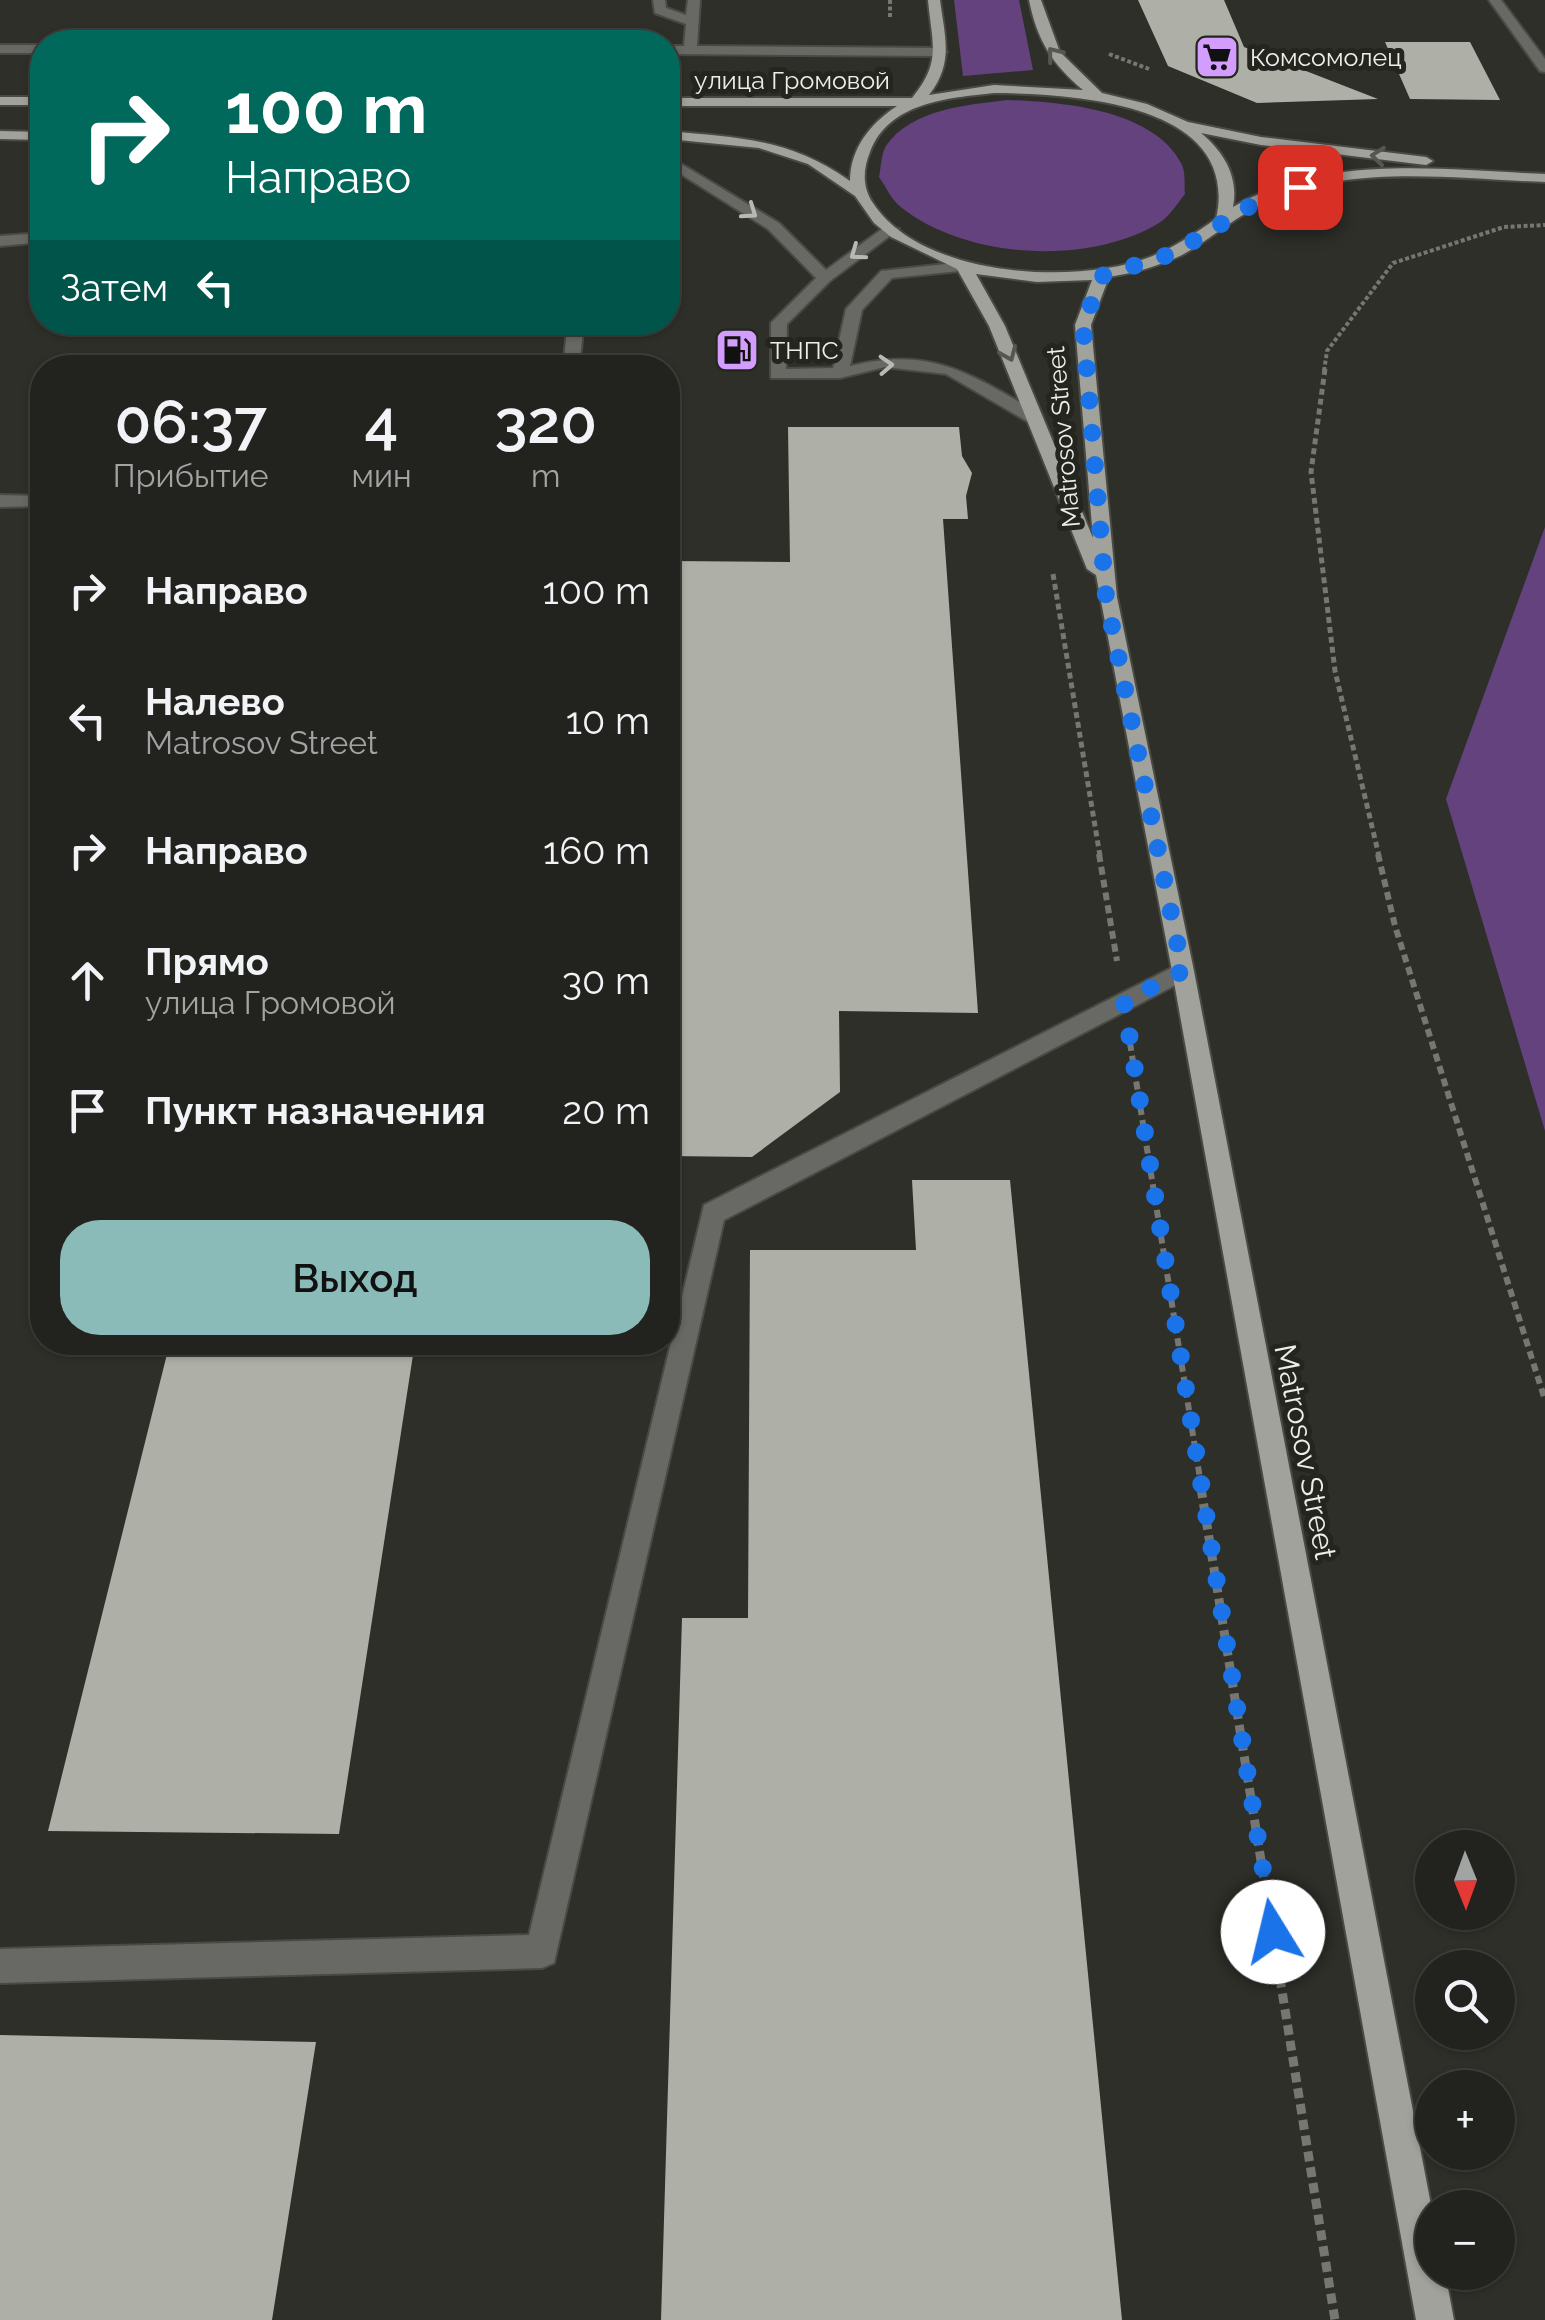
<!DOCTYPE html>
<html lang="ru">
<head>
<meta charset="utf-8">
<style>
  body { margin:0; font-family:Raleway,sans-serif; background:#2e2f2c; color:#f1f3f6; height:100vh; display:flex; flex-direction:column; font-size:38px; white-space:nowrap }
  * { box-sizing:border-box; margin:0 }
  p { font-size:32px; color:#a2a4a4 }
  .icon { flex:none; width:55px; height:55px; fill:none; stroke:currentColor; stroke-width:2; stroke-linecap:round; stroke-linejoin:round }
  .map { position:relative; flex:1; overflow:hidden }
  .side { position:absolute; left:30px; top:355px; width:650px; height:1000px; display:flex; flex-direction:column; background:#22231f; border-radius:40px; box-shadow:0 2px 8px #0004,0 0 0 2px #3f403d }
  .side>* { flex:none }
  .top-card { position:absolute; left:30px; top:30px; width:650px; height:305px; border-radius:40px; box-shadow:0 2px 8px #0004,0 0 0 2px #3f403d; background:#00695c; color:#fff; overflow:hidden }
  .needle { width:65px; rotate:179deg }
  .tools { position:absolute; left:1415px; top:1830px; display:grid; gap:20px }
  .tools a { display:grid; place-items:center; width:100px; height:100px; border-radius:50%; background:#22231f; box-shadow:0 2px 8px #0004,0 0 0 2px #3f403d; font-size:50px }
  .pin { position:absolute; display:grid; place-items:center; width:85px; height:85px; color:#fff; margin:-42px; border-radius:20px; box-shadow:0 5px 15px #0006 }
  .me { position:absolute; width:110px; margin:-55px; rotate:351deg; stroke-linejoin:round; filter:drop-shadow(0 0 8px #0008) }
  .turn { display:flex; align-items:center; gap:35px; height:210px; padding:0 30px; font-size:45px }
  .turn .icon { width:130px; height:130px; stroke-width:2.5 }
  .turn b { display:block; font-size:70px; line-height:85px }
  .then { display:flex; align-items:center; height:95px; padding:0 30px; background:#0003; gap:20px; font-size:38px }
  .eta { display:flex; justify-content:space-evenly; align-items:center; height:170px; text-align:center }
  .eta b { font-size:60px; font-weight:600; line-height:70px }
  .cta { display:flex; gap:20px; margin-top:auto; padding:20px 30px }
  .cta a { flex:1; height:115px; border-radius:40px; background:#8bbbb9; color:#111; font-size:40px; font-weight:600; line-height:115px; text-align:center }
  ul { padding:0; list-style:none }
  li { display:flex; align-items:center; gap:30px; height:130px; padding:0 30px }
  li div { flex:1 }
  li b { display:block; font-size:38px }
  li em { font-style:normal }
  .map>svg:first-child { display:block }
  .green { fill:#63427d }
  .building { fill:#aeb0a8 }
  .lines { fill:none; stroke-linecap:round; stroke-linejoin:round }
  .minor-casing { stroke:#494a44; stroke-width:4 }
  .major-casing { stroke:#494a44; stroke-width:4 }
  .path-far3 { stroke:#767772; stroke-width:4; stroke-dasharray:4 2.5; stroke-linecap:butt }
  .path-far2 { stroke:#767772; stroke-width:5; stroke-dasharray:6 4; stroke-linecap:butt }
  .path-far1 { stroke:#767772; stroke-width:6; stroke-dasharray:8 5; stroke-linecap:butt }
  .path { stroke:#767772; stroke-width:9; stroke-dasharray:10 6; stroke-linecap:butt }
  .minor { fill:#686965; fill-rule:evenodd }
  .major { fill:#a0a29b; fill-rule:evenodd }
  .oneway { stroke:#565751 }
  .oneway2 { stroke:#b8b9b5 }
  .route { stroke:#1a73e8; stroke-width:18; stroke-dasharray:0 32.4 }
  .labels { text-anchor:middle; stroke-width:10; stroke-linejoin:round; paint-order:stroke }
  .far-poi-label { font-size:25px; fill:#edeeea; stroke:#24251f; text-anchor:start }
  .far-street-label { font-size:25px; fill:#edeeea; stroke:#24251f }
  .street-label { font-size:30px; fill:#edeeea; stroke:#24251f }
</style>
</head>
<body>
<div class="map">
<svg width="1545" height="2320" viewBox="0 0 1545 2320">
  <rect width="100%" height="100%" fill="#2e2f29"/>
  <path class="green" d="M954 0H1019L1033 70 963 76Z
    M1007 100C1061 102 1152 109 1181 163 1186 171 1184 185 1185 194 1177 204 1169 217 1159 223 1088 266 967 259 902 208 892 201 886 187 879 177 881 168 881 154 886 146 911 109 967 105 1007 100Z
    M1545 527V1131L1446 799Z"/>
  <path class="building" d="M1138 0H1224L1244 47 1378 99 1257 103 1168 66Z
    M1385 42H1470L1500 100 1410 99Z
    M788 427H959L962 456 972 473 966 496 968 519H943L978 1013 839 1011 840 1092 752 1157 668 1156V561L790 562Z
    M912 1180H1010L1122 2320H661L682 1618H748L750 1250H916Z
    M170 1342H415L339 1834 48 1831Z
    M0 2035 316 2042 272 2320H0Z"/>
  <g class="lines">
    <defs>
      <path id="minor" d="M653 0H665L666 8 686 15 688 0H700L697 46 940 48 947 52 940 56 668 54V46H684L686 24 655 13Z
        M1489 0H1501L1545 59V72L1540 71Z
        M0 45H42V53H0Z
        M668 156 779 223 826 270 886 226 899 229 830 281 787 324 786 369 833 368 846 309 881 271 964 262 972 267 969 270 892 278 862 310 850 366C933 345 973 376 1042 415V423H1030L946 374 885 367 840 378H771V323L816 278 768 229 668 166Z
        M42 233V242L0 246V236Z
        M568 322H584L579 368H563Z
        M0 495 42 496V506L0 507Z
        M1183 962 1194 971 1191 977 724 1220 554 1963 542 1968 0 1983V1949L529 1935 704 1205Z"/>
      <path id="major" d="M928 0H940C945 38 954 63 929 95L994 85 1083 90C1052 64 1037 40 1029 0H1041L1060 52 1102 93 1147 104 1188 122 1261 137 1426 157 1433 161 1426 165 1261 145 1201 133C1224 152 1239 177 1233 207 1325 153 1443 170 1545 174V182C1457 179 1356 164 1273 199 1239 213 1213 238 1182 255 1159 266 1134 273 1109 277L1091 325 1117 597 1194 971 1432 2210V2272H1445L1454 2320H1416L1172 971 1096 575 1087 569 989 326 957 269 891 237 874 223 855 196 808 164 759 148 668 139V131C740 138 789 138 850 181 850 148 871 123 897 106H668V98H912C942 62 932 44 928 0ZM994 93C1072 94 1242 102 1216 219 1195 233 1174 248 1150 257 1075 286 921 277 873 203 862 187 863 169 870 152 889 102 948 98 994 93ZM976 274 1037 282 1092 280 1075 325 1093 538 1005 326Z
        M0 97H42V105H0Z
        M0 131 42 132V140L0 139Z"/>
    </defs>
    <use href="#minor" class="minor-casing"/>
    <use href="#major" class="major-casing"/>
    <path class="path-far3" d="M890 0V18
      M1109 54 1149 69
      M1324 371 1327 351 1393 263 1504 227 1545 225"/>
    <path class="path-far2" d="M1325 369 1311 472 1335 671 1379 856
      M1053 574 1100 856"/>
    <path class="path-far1" d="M1099 854 1117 961
      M1378 854 1395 926 1545 1400
      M1130 1043 1202 1491"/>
    <path class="path" d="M1201 1488 1335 2320"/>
    <use href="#minor" class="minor"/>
    <use href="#major" class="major"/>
  </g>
  <defs><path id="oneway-chevron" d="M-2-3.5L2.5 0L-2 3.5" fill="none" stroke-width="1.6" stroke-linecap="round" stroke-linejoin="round" transform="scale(2.5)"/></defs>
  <g class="oneway">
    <use href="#oneway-chevron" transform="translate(1054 54) rotate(-128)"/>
    <use href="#oneway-chevron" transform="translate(1378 156) rotate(-174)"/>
    <use href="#oneway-chevron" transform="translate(1009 354) rotate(67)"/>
  </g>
  <g class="oneway2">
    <use href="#oneway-chevron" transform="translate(750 212) rotate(35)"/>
    <use href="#oneway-chevron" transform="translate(857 253) rotate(144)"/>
    <use href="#oneway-chevron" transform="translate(886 365) rotate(-3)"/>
  </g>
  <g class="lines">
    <path class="route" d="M1273 1932 1124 1002 1183 971 1106 597 1083 325 1102 276 1174 253 1268 195 1300 187"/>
  </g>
  <defs>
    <symbol id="supermarket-square" viewBox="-11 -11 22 22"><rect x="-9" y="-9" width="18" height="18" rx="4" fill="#d29dfd" stroke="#24251f"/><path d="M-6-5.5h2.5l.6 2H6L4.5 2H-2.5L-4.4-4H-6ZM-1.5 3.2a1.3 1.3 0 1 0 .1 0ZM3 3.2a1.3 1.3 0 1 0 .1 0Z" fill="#111"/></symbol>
    <symbol id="fuel-square" viewBox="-11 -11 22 22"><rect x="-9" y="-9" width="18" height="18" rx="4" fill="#d29dfd" stroke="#24251f"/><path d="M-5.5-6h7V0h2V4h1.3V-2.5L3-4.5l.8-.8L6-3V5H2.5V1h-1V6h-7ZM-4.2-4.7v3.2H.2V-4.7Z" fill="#111"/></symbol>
  </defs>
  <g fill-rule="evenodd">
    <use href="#supermarket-square" x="1192" y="32" width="50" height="50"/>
    <use href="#fuel-square" x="712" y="325" width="50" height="50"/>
  </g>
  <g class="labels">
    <g class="far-poi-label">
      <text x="1250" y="66">Комсомолец</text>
      <text x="770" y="359">ТНПС</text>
    </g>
    <g class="far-street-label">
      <text x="792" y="89">улица Громовой</text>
      <text transform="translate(1063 437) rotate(-95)" y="9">Matrosov Street</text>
    </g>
    <g class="street-label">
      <text transform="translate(1305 1452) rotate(79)" y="10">Matrosov Street</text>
    </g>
  </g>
</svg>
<div class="tools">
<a><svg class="needle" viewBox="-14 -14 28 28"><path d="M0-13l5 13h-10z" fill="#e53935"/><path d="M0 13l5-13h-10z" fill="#a2a4a4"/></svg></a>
<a><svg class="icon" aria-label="search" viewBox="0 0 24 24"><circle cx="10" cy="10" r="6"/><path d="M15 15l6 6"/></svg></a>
<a>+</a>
<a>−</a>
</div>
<div class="pin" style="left:1300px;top:187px;background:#d93025"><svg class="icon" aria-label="arrive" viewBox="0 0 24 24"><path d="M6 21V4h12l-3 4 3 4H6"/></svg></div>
<svg class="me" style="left:1273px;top:1932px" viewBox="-20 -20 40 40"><circle r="19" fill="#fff"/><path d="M0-13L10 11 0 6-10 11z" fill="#1a73e8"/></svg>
<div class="top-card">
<div class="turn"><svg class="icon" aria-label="right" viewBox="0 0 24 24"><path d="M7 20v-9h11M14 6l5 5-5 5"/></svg><div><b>100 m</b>Направо</div></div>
<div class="then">Затем<svg class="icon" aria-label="left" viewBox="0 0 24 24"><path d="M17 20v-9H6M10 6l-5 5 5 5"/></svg></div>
</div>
<section class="side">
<div class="eta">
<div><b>06:37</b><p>Прибытие</p></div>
<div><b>4</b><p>мин</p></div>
<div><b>320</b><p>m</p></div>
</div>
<ul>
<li><svg class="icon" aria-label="right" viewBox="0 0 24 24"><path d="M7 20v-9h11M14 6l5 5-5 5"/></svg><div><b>Направо</b></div><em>100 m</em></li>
<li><svg class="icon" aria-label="left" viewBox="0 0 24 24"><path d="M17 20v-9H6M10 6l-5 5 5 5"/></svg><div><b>Налево</b><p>Matrosov Street</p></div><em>10 m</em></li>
<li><svg class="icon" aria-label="right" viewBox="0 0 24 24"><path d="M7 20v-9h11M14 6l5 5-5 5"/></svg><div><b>Направо</b></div><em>160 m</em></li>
<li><svg class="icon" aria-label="ahead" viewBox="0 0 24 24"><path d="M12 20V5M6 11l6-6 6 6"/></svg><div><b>Прямо</b><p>улица Громовой</p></div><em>30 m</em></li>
<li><svg class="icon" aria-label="arrive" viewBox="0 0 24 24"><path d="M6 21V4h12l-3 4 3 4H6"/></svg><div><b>Пункт назначения</b></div><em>20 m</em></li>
</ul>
<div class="cta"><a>Выход</a></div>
</section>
</div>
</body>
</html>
